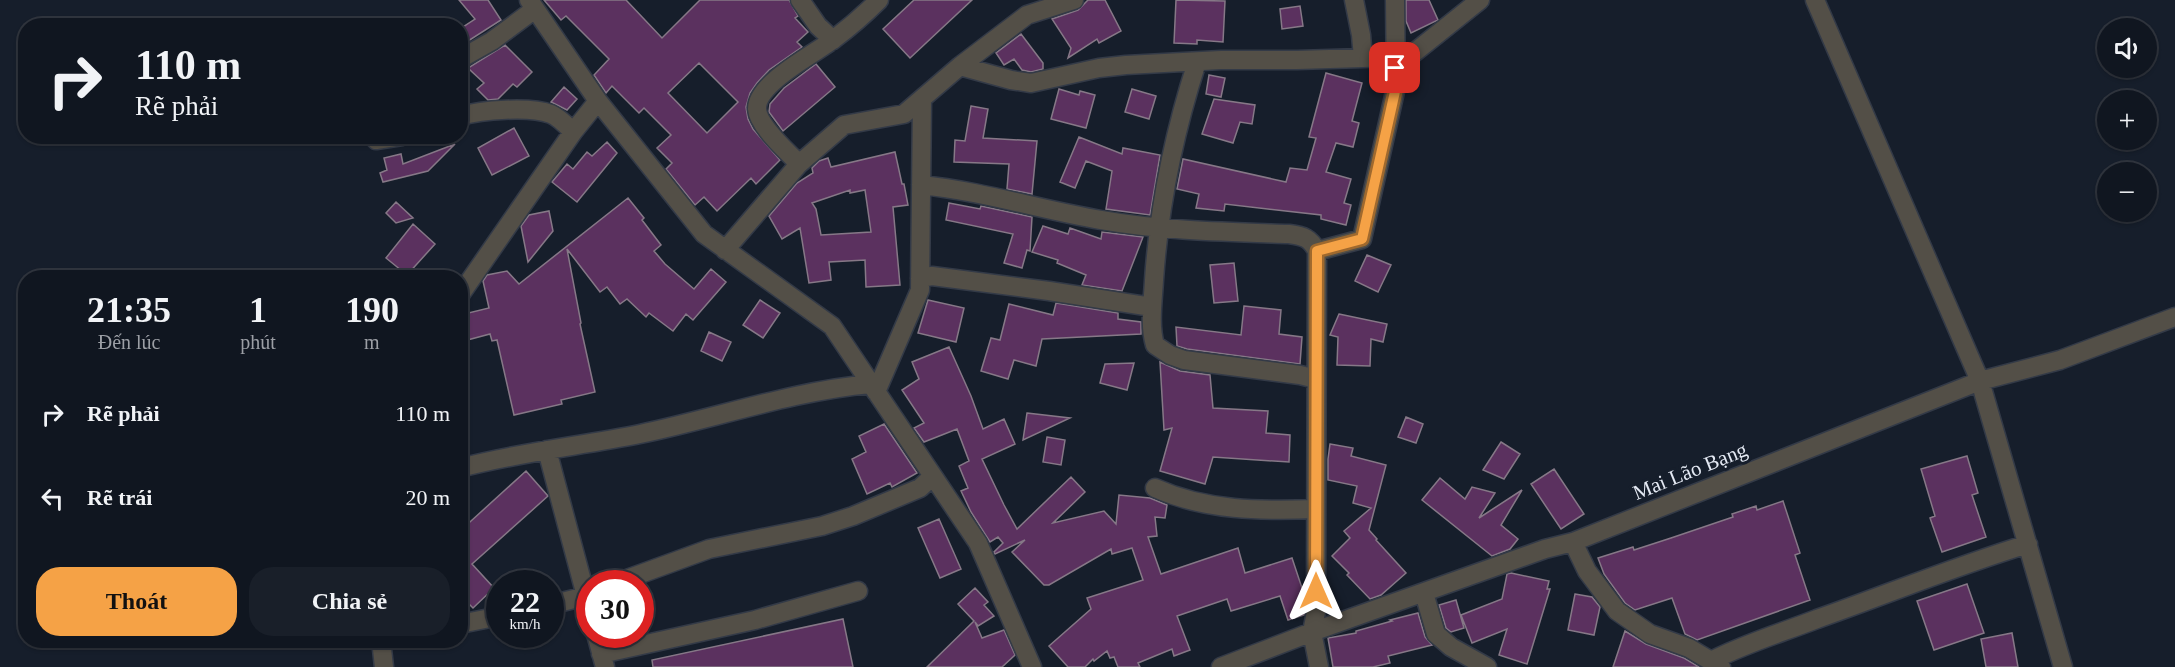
<!DOCTYPE html>
<html lang="vi">
<head>
<meta charset="utf-8">
<style>
  body { margin:0; font-family:Georgia,serif; background:#191f29; color:#f1f3f6; height:100vh; display:flex; flex-direction:column; font-size:22px; white-space:nowrap }
  * { box-sizing:border-box; margin:0 }
  p { font-size:20px; color:#9c9fa5 }
  .icon { flex:none; width:33px; height:33px; fill:none; stroke:currentColor; stroke-width:2; stroke-linecap:round; stroke-linejoin:round }
  .map { position:relative; flex:1; overflow:hidden }
  .sheet { position:absolute; left:18px; top:270px; width:450px; height:378px; display:flex; flex-direction:column; background:#101620; border-radius:24px; box-shadow:0 2px 4px #0004,0 0 0 2px #30353e }
  .sheet>* { flex:none }
  .hud { position:absolute; left:18px; top:18px; width:450px; height:126px; border-radius:24px; box-shadow:0 2px 4px #0004,0 0 0 2px #30353e; background:#101620; color:#f1f3f6; overflow:hidden }
  .fabs { position:absolute; left:2097px; top:18px; display:grid; gap:12px }
  .fabs a { display:grid; place-items:center; width:60px; height:60px; border-radius:50%; background:#101620; box-shadow:0 2px 4px #0004,0 0 0 2px #30353e; font-size:30px }
  .speed { position:absolute; left:486px; top:570px; display:flex; gap:12px; font-size:30px; font-weight:700; text-align:center }
  .speed>* { display:grid; place-content:center; width:78px; height:78px; border-radius:50%; background:#101620; box-shadow:0 2px 4px #0004,0 0 0 2px #30353e; line-height:1 }
  .speed small { font-size:15px; font-weight:400 }
  .speed .limit { border:9px solid #d22; background:#fff; color:#111 }
  .pin { position:absolute; display:grid; place-items:center; width:51px; height:51px; color:#fff; margin:-26px; border-radius:12px; box-shadow:0 3px 9px #0006 }
  .me { position:absolute; width:66px; margin:-33px; rotate:0deg; stroke-linejoin:round; filter:drop-shadow(0 0 4px #0008) }
  .turn { display:flex; align-items:center; gap:21px; height:126px; padding:0 18px; font-size:27px }
  .turn .icon { width:78px; height:78px; stroke-width:2.5 }
  .turn b { display:block; font-size:42px; line-height:51px }
  .eta { display:flex; justify-content:space-evenly; align-items:center; height:102px; text-align:center }
  .eta b { font-size:36px; font-weight:800; line-height:42px }
  .primary-button { display:flex; gap:12px; margin-top:auto; padding:12px 18px }
  .primary-button a { flex:1; height:69px; border-radius:24px; background:#f5a246; color:#111; font-size:24px; font-weight:800; line-height:69px; text-align:center }
  .primary-button a+a { background:#191f29; color:#f1f3f6 }
  ul { padding:0; list-style:none }
  li { display:flex; align-items:center; gap:18px; height:84px; padding:0 18px }
  li div { flex:1 }
  li b { display:block; font-size:22px }
  li em { font-style:normal }
  .map>svg:first-child { display:block }
  .building { fill:#5b315f; stroke:#867887; stroke-width:1.5; fill-rule:evenodd }
  .lines { fill:none; stroke-linecap:round; stroke-linejoin:round }
  .minor-casing { stroke:#333a47; stroke-width:21 }
  .minor { stroke:#534f47; stroke-width:18 }
  .route-casing { stroke:#9f692e; stroke-width:15 }
  .route { stroke:#f5a246; stroke-width:10 }
  .labels { text-anchor:middle; stroke-width:6; stroke-linejoin:round; paint-order:stroke }
  .street-label { font-size:21px; fill:#e4e9f3; stroke:#161e2b }
</style>
</head>
<body>
<div class="map">
<svg width="2175" height="667" viewBox="0 0 2175 667">
  <rect width="100%" height="100%" fill="#161e2b"/>
  <path class="building" d="M459 0H488L501 20 465 43 460 37V29L475 19Z
    M544 0H626L662 38 700 0H789L798 16 795 18 808 32 797 42 802 47 769 70 757 83 750 93 746 107 748 119 753 129 780 160 756 184 751 178 717 211 704 197 695 205 666 169 672 163 657 148 671 135 644 108 639 113 612 86 606 93 594 75 609 59 566 16 561 20ZM699 63 738 102 707 133 668 93Z
    M914 0H972L910 58 883 29Z
    M1088 0H1105L1121 31 1099 43 1097 39 1068 58 1071 48 1052 19 1078 10Z
    M1176 0 1225 1 1223 42 1197 40V44L1174 43Z
    M1406 0H1429L1438 20 1411 33 1406 21Z
    M1300 6 1303 26 1282 29 1280 9Z
    M1021 34 1043 63V69L1031 72 1022 70 1014 59 1004 65 996 53Z
    M505 45 532 72 517 87 513 84 498 99 488 100 477 89 484 83 468 68Z
    M816 64 835 87 783 131 769 112 770 104 784 88Z
    M1326 73 1362 83 1352 121 1359 123 1353 147 1336 143 1326 172 1351 179 1344 203 1351 205 1346 225 1321 219V215L1225 204 1224 211 1196 208 1199 194 1177 189 1183 159 1286 182 1290 168 1307 170 1316 138 1309 137Z
    M1209 75 1225 78 1221 97 1206 94Z
    M564 87 577 99 567 110 551 102Z
    M1059 89 1079 95 1080 91 1095 95 1086 128 1051 119Z
    M1132 89 1156 96 1149 119 1125 112Z
    M1214 99 1255 105 1252 124 1240 122 1233 143 1202 134Z
    M971 106 988 109 983 138 1037 141 1032 194 1007 189 1009 164 954 162 955 140 965 141Z
    M514 128 529 156 492 175 478 148Z
    M1079 137 1122 154 1123 148 1160 155 1150 215 1106 209 1112 171 1086 161 1075 188 1060 182Z
    M607 142 617 153 577 202 552 182 567 164 573 169 587 152 592 156Z
    M455 144 428 171 383 182 380 173 387 170 384 158 401 154 403 164Z
    M895 152 902 184H904L908 205 893 207 900 285 866 287 865 260 829 262 831 280 809 283 800 228 782 239 769 216 797 183 813 173 812 168 819 161 828 158 831 167ZM850 190V193L865 190 871 232 821 235 816 209 812 203Z
    M628 198 644 218 642 220 661 245 654 251 665 264 694 289 711 269 726 282 693 320 686 314 673 331 649 313 646 317 627 299 620 304 607 287 600 292 567 249 581 323 580 324 595 392 561 400 562 404 514 415 497 340 492 341 490 334 460 342V315L489 308 483 281 487 275 507 271 519 284Z
    M396 202 413 218 396 223 386 213Z
    M949 203 980 209 981 206 1032 217 1030 251 1027 250 1022 268 1004 263 1013 234 946 220Z
    M549 211 553 231 528 262 521 226 529 215Z
    M413 224 435 244 407 275 386 258Z
    M1043 226 1068 234 1070 228 1101 239 1102 232 1143 237 1122 291 1082 285 1086 275 1057 263 1058 260 1032 252Z
    M1367 255 1391 265 1378 292 1355 281Z
    M1234 263 1238 301 1214 303 1210 265Z
    M760 300 780 313 763 338 743 325Z
    M928 300 964 308 956 342 918 333Z
    M1009 304 1053 315 1056 303 1118 313V319L1141 322V334L1042 339 1036 366 1014 360 1008 379 981 371 991 338 1000 340Z
    M1244 306 1281 310 1279 334 1302 337 1300 364 1187 349 1177 346 1176 327 1241 335Z
    M1339 314 1387 324 1383 342 1371 339 1370 366 1337 365 1338 337 1330 335Z
    M709 332 731 342 722 361 701 351Z
    M949 347 971 396 983 429 1004 419 1015 444 982 459 1004 505 1017 529 1071 477 1085 492 1053 523 1104 511 1116 524 1119 495 1150 498 1167 505 1165 518 1155 517 1157 536 1148 537 1161 574 1238 548 1245 573 1292 558 1305 597 1304 615 1288 620 1280 596 1231 611 1227 599 1177 616 1190 650 1174 656 1172 649 1138 663 1140 667H1118L1114 657 1110 658 1107 651 1094 661 1093 659 1085 667H1068L1049 646 1091 609 1087 598 1143 580 1132 548 1112 554 1111 549 1049 585H1044L1012 552 1025 540 995 554 994 552 1003 543 998 537 990 542 971 512 961 491 968 488 959 466 969 461 957 429 924 442 914 428 924 423 902 390 919 379 912 362Z
    M1160 362 1180 371 1210 375 1213 408 1268 411 1266 433 1290 435 1289 462 1213 457 1205 484 1160 471 1172 428 1164 430Z
    M1134 363 1127 390 1100 383 1105 364Z
    M1027 413 1070 418 1023 440Z
    M1406 417 1423 424 1416 443 1398 437Z
    M884 424 917 473 892 487 890 483 867 494 852 459 866 452 859 436Z
    M1047 437 1065 440 1061 465 1043 462Z
    M1501 442 1520 454 1504 479 1483 470Z
    M1330 444 1353 448 1351 456 1386 465 1369 530 1377 539 1376 540 1406 573 1381 595 1370 599 1347 575 1349 573 1332 556 1350 538 1344 531 1371 508 1353 503 1357 486 1328 480V459Z
    M1967 456 1978 493 1972 495 1986 537 1942 552 1930 518 1935 516 1921 469Z
    M1554 469 1584 514 1561 529 1531 484Z
    M526 471 548 496 472 564 494 588 473 608 460 595V531Z
    M1440 478 1465 499 1472 487 1495 493 1479 518 1522 490 1501 525 1518 539 1510 549 1492 556 1422 500Z
    M1783 501 1800 553 1795 555 1810 600 1697 640 1685 634 1672 598 1635 610 1625 603 1604 574 1598 558 1633 547 1634 550 1671 538 1733 517 1732 514 1756 506 1757 510Z
    M939 519 961 569 940 578 918 528Z
    M1511 573 1549 581 1547 589H1550L1527 664 1499 655 1507 629 1472 643 1461 615 1502 599 1507 574Z
    M1967 584 1984 633 1934 650 1917 601Z
    M975 588 988 602 984 605 994 616 978 626 975 622 982 638 1004 630 1015 655 1002 667H927L974 621 958 604Z
    M1575 594 1592 597 1600 607 1594 635 1568 630Z
    M1456 600 1464 628 1451 632 1446 628 1439 605Z
    M1418 613 1425 637 1432 645 1388 656 1390 663 1373 667H1333L1328 638 1356 633V631L1392 621 1390 620Z
    M843 619 853 667H653L652 660Z
    M1625 631 1646 644 1684 658 1699 667H1613Z
    M2012 633 2018 667H1986L1981 639Z"/>
  <g class="lines">
    <defs>
      <path id="minor" d="M800 0 818 26 833 40
        M1354 0 1361 35 1363 58
        M1815 0 1980 381 2063 667
        M460 59 492 41 535 9
        M1197 62C1174 133 1159 206 1154 280 1153 300 1149 325 1155 345L1170 355 1184 360 1300 375 1316 379
        M960 66 1011 80 1031 83 1099 68 1126 65 1221 60H1297L1395 57
        M1395 68 1480 0
        M598 101 704 234 832 326 978 543 1032 667
        M460 116C482 110 530 106 551 114 560 118 566 125 573 132
        M373 136 376 140 402 136
        M799 164C787 151 758 126 757 109 756 83 816 53 834 39 850 27 865 14 879 0
        M921 185C982 191 1041 210 1101 220 1163 231 1227 232 1289 234 1304 236 1310 238 1317 251
        M725 250 799 164 844 125 904 114 960 66 1027 15 1074 0
        M920 278 932 276 1049 291 1152 307
        M460 295 573 132 598 101 529 0
        M876 392 920 290 922 100
        M547 450 590 611
        M460 468C520 452 580 446 640 434 717 418 792 391 871 384
        M1155 488C1206 511 1261 511 1316 509
        M1573 542 1587 571 1617 611 1650 634 1689 648 1721 667
        M613 584 709 549 822 526 853 516 920 488 933 476
        M1424 593 1436 634 1451 647 1487 667
        M550 605 590 595
        M460 624 500 616
        M596 634 605 667
        M381 640 384 667
        M601 654 755 620 858 591
        M1711 661C1746 643 1781 633 1817 619 1888 594 1956 566 2028 544
        M1221 667 1312 632 1545 549 1573 542 1980 381 2060 360 2175 317
        M1319 667 1312 632 1316 612 1317 251 1362 239 1396 87 1395 0"/>
    </defs>
    <use href="#minor" class="minor-casing"/>
    <use href="#minor" class="minor"/>
  </g>
  <g class="lines">
    <defs>
      <path id="route" d="M1316 591 1317 251 1362 239 1396 87 1395 68"/>
    </defs>
    <use href="#route" class="route-casing"/>
    <use href="#route" class="route"/>
  </g>
  <g class="labels">
    <g class="street-label">
      <text transform="translate(1690 471) rotate(-22)" y="7">Mai Lão Bạng</text>
    </g>
  </g>
</svg>
<div class="fabs">
<a><svg class="icon" aria-label="sound" viewBox="0 0 24 24"><path d="M4 9h4l5-4v14l-5-4H4zM17 9q2 3 0 6"/></svg></a>
<a>+</a>
<a>−</a>
</div>
<div class="speed"><div>22<small>km/h</small></div><div class="limit">30</div></div>
<div class="pin" style="left:1395px;top:68px;background:#d93025"><svg class="icon" aria-label="arrive" viewBox="0 0 24 24"><path d="M6 21V4h12l-3 4 3 4H6"/></svg></div>
<svg class="me" style="left:1316px;top:591px" viewBox="-20 -20 40 40"><path d="M0-17L14 15 0 8-14 15z" fill="#f5a246" stroke="#fff" stroke-width="4"/></svg>
<div class="hud">
<div class="turn"><svg class="icon" aria-label="right" viewBox="0 0 24 24"><path d="M7 20v-9h11M14 6l5 5-5 5"/></svg><div><b>110 m</b>Rẽ phải</div></div>
</div>
<section class="sheet">
<div class="eta">
<div><b>21:35</b><p>Đến lúc</p></div>
<div><b>1</b><p>phút</p></div>
<div><b>190</b><p>m</p></div>
</div>
<ul>
<li><svg class="icon" aria-label="right" viewBox="0 0 24 24"><path d="M7 20v-9h11M14 6l5 5-5 5"/></svg><div><b>Rẽ phải</b></div><em>110 m</em></li>
<li><svg class="icon" aria-label="left" viewBox="0 0 24 24"><path d="M17 20v-9H6M10 6l-5 5 5 5"/></svg><div><b>Rẽ trái</b></div><em>20 m</em></li>
</ul>
<div class="primary-button"><a>Thoát</a><a>Chia sẻ</a></div>
</section>
</div>
</body>
</html>
